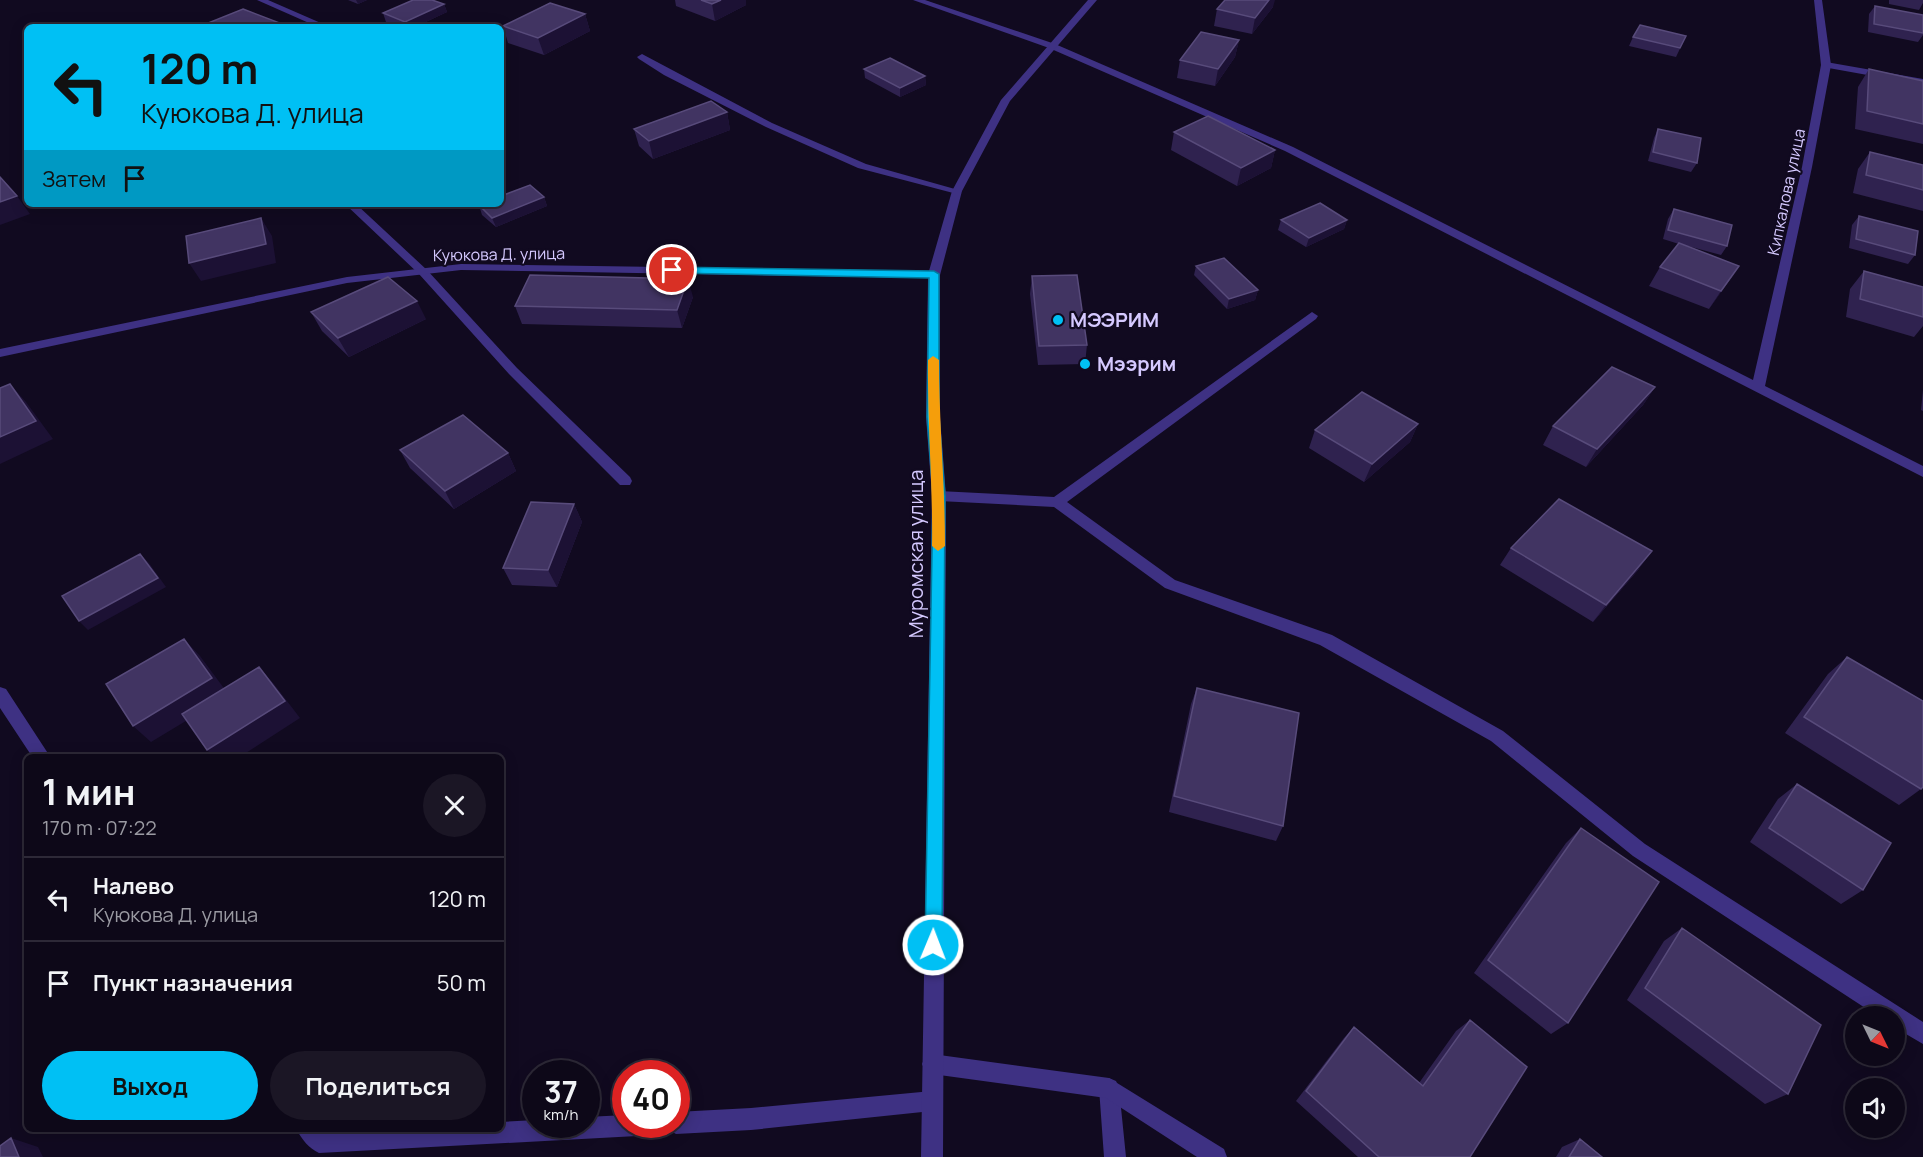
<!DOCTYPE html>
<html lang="ru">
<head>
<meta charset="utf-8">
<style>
  body { margin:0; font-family:Manrope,sans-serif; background:#1b1625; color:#f1f3f6; height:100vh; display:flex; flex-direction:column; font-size:22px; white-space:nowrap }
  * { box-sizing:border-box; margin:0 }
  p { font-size:20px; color:#9a9aa2 }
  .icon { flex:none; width:33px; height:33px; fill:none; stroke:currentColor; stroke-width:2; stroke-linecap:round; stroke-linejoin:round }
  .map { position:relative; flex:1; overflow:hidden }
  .details { position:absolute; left:24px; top:754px; width:480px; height:378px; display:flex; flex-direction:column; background:#0d0818; border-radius:9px; box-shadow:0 3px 15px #0003,0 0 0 2px #2d2937 }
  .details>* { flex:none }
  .top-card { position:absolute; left:24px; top:24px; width:480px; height:183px; border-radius:9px; box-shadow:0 3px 15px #0003,0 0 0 2px #2d2937; background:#00c0f4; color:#111; overflow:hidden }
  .needle { width:39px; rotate:133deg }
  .buttons { position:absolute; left:1845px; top:1006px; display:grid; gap:12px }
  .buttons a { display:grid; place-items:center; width:60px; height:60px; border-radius:50%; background:#0d0818; box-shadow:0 3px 15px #0003,0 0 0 2px #2d2937; font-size:30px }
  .speed { position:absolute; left:522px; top:1060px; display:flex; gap:12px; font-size:30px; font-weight:700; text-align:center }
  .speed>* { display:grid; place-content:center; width:78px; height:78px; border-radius:50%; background:#0d0818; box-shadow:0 3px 15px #0003,0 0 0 2px #2d2937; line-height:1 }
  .speed small { font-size:15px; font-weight:400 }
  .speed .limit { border:9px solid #d22; background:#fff; color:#111 }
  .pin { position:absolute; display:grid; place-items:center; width:51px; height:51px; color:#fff; margin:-26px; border:3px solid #fff; border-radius:50%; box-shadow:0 2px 6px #0007 }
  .me { position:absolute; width:66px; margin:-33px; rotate:1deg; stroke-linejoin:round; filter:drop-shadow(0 0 4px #0008) }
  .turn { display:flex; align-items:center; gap:21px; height:126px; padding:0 18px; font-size:27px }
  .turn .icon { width:78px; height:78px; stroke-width:2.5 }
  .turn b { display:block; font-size:42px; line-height:51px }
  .then { display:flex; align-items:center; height:57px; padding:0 18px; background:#0003; gap:12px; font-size:22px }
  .round { display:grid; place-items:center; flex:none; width:63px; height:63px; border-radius:32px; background:#1b1625 }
  .head { display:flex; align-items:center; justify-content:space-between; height:102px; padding:0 18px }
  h1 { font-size:36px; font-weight:700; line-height:45px }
  .button { display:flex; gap:12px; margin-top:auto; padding:12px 18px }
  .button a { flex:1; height:69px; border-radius:36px; background:#00c0f4; color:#111; font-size:24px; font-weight:700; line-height:69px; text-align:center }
  .button a+a { background:#1b1625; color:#f1f3f6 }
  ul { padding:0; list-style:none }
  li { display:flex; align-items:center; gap:18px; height:84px; padding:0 18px; border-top:2px solid #2d2937 }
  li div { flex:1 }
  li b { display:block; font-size:22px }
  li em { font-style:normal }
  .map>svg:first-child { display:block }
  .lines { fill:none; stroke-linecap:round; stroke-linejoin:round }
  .service { fill:#3e3183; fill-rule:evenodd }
  .minor { fill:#3e3183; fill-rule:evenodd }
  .tertiary { fill:#3e3183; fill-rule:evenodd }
  .wall { fill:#2f224f }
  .shaded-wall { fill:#1c1134 }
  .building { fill:#413462; stroke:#584b7b; stroke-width:1.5 }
  .route { fill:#00c0f4; stroke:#007d9f; stroke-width:1.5 }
  .slow { fill:#f59e0b }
  .poi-dot { fill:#00c0f4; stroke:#110a20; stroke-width:2 }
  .labels { text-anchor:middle; stroke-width:4.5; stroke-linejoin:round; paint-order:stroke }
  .far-street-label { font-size:16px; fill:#d5c9ff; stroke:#110a20 }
  .poi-label { font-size:20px; font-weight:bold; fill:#d5c9ff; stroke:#110a20; text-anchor:start }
  .street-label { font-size:20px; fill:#d5c9ff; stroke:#110a20 }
</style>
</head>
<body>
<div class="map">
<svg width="1923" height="1157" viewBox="0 0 1923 1157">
  <rect width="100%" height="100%" fill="#110a20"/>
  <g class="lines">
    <path class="service" d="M1826 62 1923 79V85L1823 67 1821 65Z
      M1109 1078 1116 1081 1119 1088 1126 1157H1104L1099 1088 1102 1081Z"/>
    <path class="minor" d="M257 0H268L330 27H318Z
      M913 0H925L1055 44 1293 147 1753 380 1802 167 1821 65 1814 0H1822L1831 65 1812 167 1765 386 1923 466V477L1285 151 1049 48Z
      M642 54 772 123 866 164 962 191 957 194 858 168 766 127 664 75 639 59 637 57Z
      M345 204H356L427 270 517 368 630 477 632 481 630 485H620L509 374 419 274Z
      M1312 312 1318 316 1316 319 1067 502 1175 580 1332 635 1503 731 1645 844 1923 1022V1044L1894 1027V1017H1879L1633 856 1491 741 1320 645 1165 588 1054 507 939 501 932 496 939 491 1054 497Z
      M0 687 6 689 51 758H33L0 708Z
      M932 1054 1109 1078 1224 1149 1227 1157H1197L1106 1098 932 1074 925 1071 922 1064 925 1057Z
      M932 1091 939 1094 942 1101 939 1108 932 1111 751 1130 676 1134 669 1130 666 1125H676V1112L751 1108Z
      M626 1115V1125H648L645 1133 637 1136 319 1153C309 1148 302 1140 297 1130H501V1122L536 1120V1125H586V1117Z"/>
    <path class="tertiary" d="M1088 0H1097L1010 101 962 191 940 275V417L946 496 943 1157H921L932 496 926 417 928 278 461 270 347 283 0 357V349L347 277 461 264 929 271 952 191 1001 100Z"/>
  </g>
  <path class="wall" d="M348 0H367L358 4Z
    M675 0H746V5L715 21 676 6Z
    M1889 0H1923V3L1919 10 1889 4Z
    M444 4 447 12 415 27H400L386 22 383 13Z
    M1875 6 1923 15V35L1918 42 1868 32 1869 14Z
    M1273 7 1252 34 1214 26 1217 9Z
    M585 14 590 31 544 55 508 43 503 26Z
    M1686 36 1676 57 1629 46 1633 37Z
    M1239 40 1235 57 1215 86 1177 78 1180 60Z
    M864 69 925 76 926 85 900 97 865 78Z
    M1869 69 1923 81V144L1855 129 1858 87Z
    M727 112 730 130 653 159 639 146 634 129Z
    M1658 129 1697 163 1691 172 1648 161 1654 138Z
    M1174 132 1275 150 1271 168 1237 186 1171 150Z
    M1870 152 1923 165V211L1853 193 1858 169Z
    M544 197 547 206 496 227 482 215 479 205Z
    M1674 209 1727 246 1721 255 1684 245 1739 266 1709 309 1649 286 1660 267 1679 244 1663 239 1668 219Z
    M1859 216 1915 255 1908 264 1849 248 1852 225Z
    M1281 220H1347L1344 229 1306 247 1278 230Z
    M1196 266 1258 290 1255 300 1227 309 1194 275Z
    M1864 271 1923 287V326L1914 337 1846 317 1850 289Z
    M1032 276 1087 345 1085 364 1038 365 1030 294Z
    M693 297 682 328 522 324 515 306Z
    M311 312 426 319 349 357 322 331Z
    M1655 387 1643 405 1586 467 1543 445 1553 426Z
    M1923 390V411L1921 410Z
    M1418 424 1410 442 1364 482 1309 448 1315 430Z
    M400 450 508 453 516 471 454 509 410 468Z
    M574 504 582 522 557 587 512 585 503 568Z
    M1511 548 1639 569 1593 622 1500 565Z
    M1847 657 1921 789 1899 805 1785 733 1828 674Z
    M1197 688 1283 826 1276 841 1169 812 1191 704Z
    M1797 784 1863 890 1841 904 1750 842 1778 799Z
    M1581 828 1568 1023 1551 1034 1474 973 1566 843Z
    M1682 928 1788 1094 1765 1104 1627 1000 1664 941Z
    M1470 1020V1157H1358L1296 1101 1344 1038 1354 1027 1419 1083 1456 1031Z
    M1580 1139 1602 1157H1556L1562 1147Z"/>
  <path class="shaded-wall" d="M356 0H367L358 4Z
    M721 0H746V5L715 21 712 4Z
    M1269 0H1275L1273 7 1252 34 1255 18Z
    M444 4 447 12 415 27H407L405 22Z
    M585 14 590 31 544 55 538 38Z
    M277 22 280 27H266Z
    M1239 40 1235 57 1215 86 1218 69Z
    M925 76 926 85 900 97V88Z
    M727 112 730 130 653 159 649 141Z
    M1275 150 1271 168 1237 186 1241 168Z
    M17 196 30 214 0 225V202Z
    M544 197 547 206 496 227 492 218Z
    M172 204H185L174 208Z
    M261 218 272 236 276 263 201 281 189 263Z
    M1347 220 1344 229 1306 247 1309 238Z
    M1739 266 1727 284 1709 309 1721 291Z
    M688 279 693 297 682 328 677 310Z
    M1258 290 1255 300 1227 309 1229 299Z
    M417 301 426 319 349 357 338 338Z
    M10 384 26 402 53 439 0 464V437Z
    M1655 387 1643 405 1586 467 1597 449Z
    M1418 424 1410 442 1364 482 1372 464Z
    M508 453 516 471 454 509 445 491Z
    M574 504 582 522 557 587 548 570Z
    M1652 551 1639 569 1593 622 1606 605Z
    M140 554 149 563 166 587 88 630 79 621Z
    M184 639 200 656 229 695 151 742 133 726Z
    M259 667 274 684 300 718 238 758H215L207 750Z
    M11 1138 38 1147 43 1157H19Z"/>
  <path class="building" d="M413 0H432L444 4 405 22 383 13Z
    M701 0H721L712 4Z
    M1225 0H1269L1255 18 1217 9Z
    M550 3 585 14 538 38 503 26Z
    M1875 6 1923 15V33L1874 24Z
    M243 9 277 22 266 27H207L203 25Z
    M1640 25 1686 36 1680 48 1633 37Z
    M1201 32 1239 40 1218 69 1180 60Z
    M890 58 925 76 900 88 864 69Z
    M1869 69 1923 81V124L1867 111Z
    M711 101 727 112 649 141 634 129Z
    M1208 116 1275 150 1241 168 1174 132Z
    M1658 129 1701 138 1697 163 1653 152Z
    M1870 152 1923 165V190L1866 175Z
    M0 177 17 196 0 202Z
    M530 185 544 197 492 218 479 205 482 204H501V196Z
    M1320 203 1347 220 1309 238 1281 220Z
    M1674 209 1732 225 1727 246 1668 230Z
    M1859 216 1918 231 1915 255 1856 239Z
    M261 218 266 244 189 263 186 236Z
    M1679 243 1739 266 1721 291 1660 267Z
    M1224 258 1258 290 1229 299 1196 266Z
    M1864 271 1923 287V317L1860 299Z
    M530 275 688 279 677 310 515 306Z
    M1077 275 1087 345 1039 346 1032 276Z
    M388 277 417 301 338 338 311 312Z
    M1612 367 1655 387 1597 449 1553 426Z
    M10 384 36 421 0 437V388Z
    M1362 392 1418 424 1372 464 1315 430Z
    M463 415 508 453 445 491 400 450Z
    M1559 499 1652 551 1606 605 1511 548Z
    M531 502 574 504 548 570 503 568Z
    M140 554 158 578 79 621 62 596Z
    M184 639 212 678 133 726 106 684Z
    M1847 657 1923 701V787L1921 789 1804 717Z
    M259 667 285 701 207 750 182 714Z
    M1197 688 1299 713 1283 826 1174 796Z
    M1797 784 1891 843 1863 890 1769 828Z
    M1581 828 1659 882 1568 1023 1488 960Z
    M1682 928 1821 1025 1788 1094 1645 988Z
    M1470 1020 1527 1067 1470 1157H1379L1306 1091 1354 1027 1423 1086Z
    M11 1138 19 1157H0V1146Z
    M1580 1139 1602 1157H1569Z"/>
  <path class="route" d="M669 267 934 271 939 274V417L945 496 942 945 939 951 933 954 927 951 925 945 933 496 927 417 929 278 672 273 667 270Z"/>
  <path class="slow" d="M933 356 939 360C939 422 945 484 945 546L938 551 932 546C933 484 927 422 928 360Z"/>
  <g class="poi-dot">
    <circle cx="1058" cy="320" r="6"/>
    <circle cx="1085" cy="364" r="6"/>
  </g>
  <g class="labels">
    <g class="far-street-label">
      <text transform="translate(1786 192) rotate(-78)" y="6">Кипкалова улица</text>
      <text transform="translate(499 254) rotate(-1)" y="6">Куюкова Д. улица</text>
    </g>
    <g class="poi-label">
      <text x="1070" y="327">МЭЭРИМ</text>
      <text x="1097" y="371">Мээрим</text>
    </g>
    <g class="street-label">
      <text transform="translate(916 554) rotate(-90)" y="7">Муромская улица</text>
    </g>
  </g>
</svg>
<div class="buttons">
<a><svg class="needle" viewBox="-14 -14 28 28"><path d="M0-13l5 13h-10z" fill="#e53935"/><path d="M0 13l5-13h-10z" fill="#9a9aa2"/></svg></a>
<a><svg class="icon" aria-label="sound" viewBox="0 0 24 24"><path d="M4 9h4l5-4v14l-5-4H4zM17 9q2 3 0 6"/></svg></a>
</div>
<div class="speed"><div>37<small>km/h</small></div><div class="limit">40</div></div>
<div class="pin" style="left:672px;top:270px;background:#d93025"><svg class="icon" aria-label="arrive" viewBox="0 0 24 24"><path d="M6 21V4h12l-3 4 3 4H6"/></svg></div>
<svg class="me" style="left:933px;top:945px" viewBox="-20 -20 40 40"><circle r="17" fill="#00c0f4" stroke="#fff" stroke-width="3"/><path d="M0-11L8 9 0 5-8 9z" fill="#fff"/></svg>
<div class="top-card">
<div class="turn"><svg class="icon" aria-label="left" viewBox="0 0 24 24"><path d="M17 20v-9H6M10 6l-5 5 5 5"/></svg><div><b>120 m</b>Куюкова Д. улица</div></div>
<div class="then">Затем<svg class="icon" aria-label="arrive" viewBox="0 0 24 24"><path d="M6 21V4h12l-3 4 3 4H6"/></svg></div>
</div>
<section class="details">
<div class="head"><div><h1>1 мин</h1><p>170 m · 07:22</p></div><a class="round"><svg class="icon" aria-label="close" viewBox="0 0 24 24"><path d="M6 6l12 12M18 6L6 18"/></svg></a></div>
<ul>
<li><svg class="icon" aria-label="left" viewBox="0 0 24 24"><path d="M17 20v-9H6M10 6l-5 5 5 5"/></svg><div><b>Налево</b><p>Куюкова Д. улица</p></div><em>120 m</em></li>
<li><svg class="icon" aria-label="arrive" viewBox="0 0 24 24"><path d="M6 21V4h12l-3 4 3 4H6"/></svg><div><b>Пункт назначения</b></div><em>50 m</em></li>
</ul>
<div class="button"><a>Выход</a><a>Поделиться</a></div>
</section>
</div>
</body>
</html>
